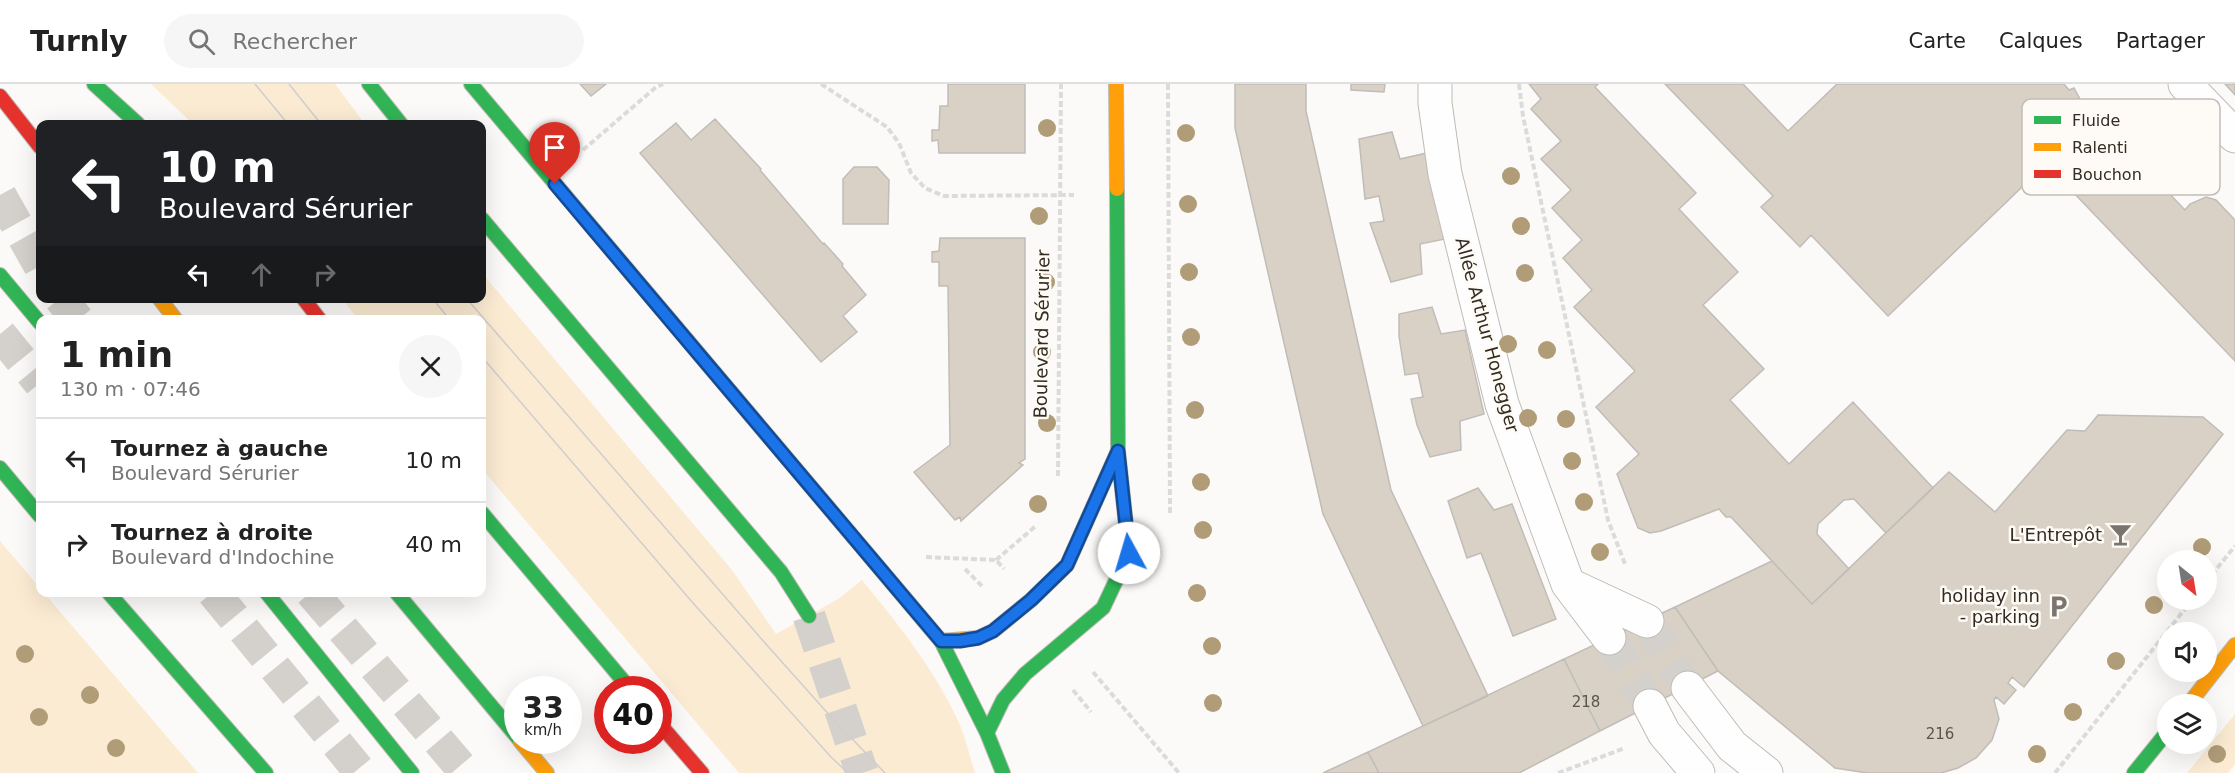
<!DOCTYPE html>
<html lang="fr">
<head>
<meta charset="utf-8">
<style>
  body { margin:0; font-family:"DejaVu Sans",sans-serif; background:#f6f6f6; color:#222; height:100vh; display:flex; flex-direction:column; font-size:22px; white-space:nowrap }
  * { box-sizing:border-box; margin:0 }
  p { font-size:20px; color:#767676 }
  .icon { flex:none; width:33px; height:33px; fill:none; stroke:currentColor; stroke-width:2; stroke-linecap:round; stroke-linejoin:round }
  .map { position:relative; flex:1; overflow:hidden }
  .sheet { position:absolute; left:36px; top:231px; width:450px; height:282px; display:flex; flex-direction:column; background:#fff; border-radius:12px; box-shadow:0 6px 24px #0002 }
  .sheet>* { flex:none }
  .guide { position:absolute; left:36px; top:36px; width:450px; height:183px; border-radius:12px; box-shadow:0 6px 24px #0002; background:#202124; color:#fff; overflow:hidden }
  .needle { width:39px; rotate:150deg }
  .fabs { position:absolute; left:2157px; top:466px; display:grid; gap:12px }
  .fabs a { display:grid; place-items:center; width:60px; height:60px; border-radius:50%; background:#fff; box-shadow:0 6px 24px #0002; font-size:30px }
  .speed { position:absolute; left:504px; top:592px; display:flex; gap:12px; font-size:30px; font-weight:700; text-align:center }
  .speed>* { display:grid; place-content:center; width:78px; height:78px; border-radius:50%; background:#fff; box-shadow:0 6px 24px #0002; line-height:1 }
  .speed small { font-size:15px; font-weight:400 }
  .speed .limit { border:9px solid #d22; background:#fff; color:#111 }
  .pin { position:absolute; display:grid; place-items:center; width:51px; height:51px; color:#fff; margin:-62px -26px; border-radius:50% 50% 50% 0; rotate:-45deg; box-shadow:0 0 6px #0007 }
  .pin .icon { rotate:45deg }
  .me { position:absolute; width:66px; margin:-33px; rotate:354deg; stroke-linejoin:round; filter:drop-shadow(0 0 4px #0008) }
  .turn { display:flex; align-items:center; gap:21px; height:126px; padding:0 24px; font-size:27px }
  .turn .icon { width:78px; height:78px; stroke-width:2.5 }
  .turn b { display:block; font-size:42px; line-height:51px }
  .lanes { display:flex; align-items:center; height:57px; padding:0 24px; background:#0003; justify-content:center; gap:30px; direction:ltr }
  .lanes .off { opacity:.35 }
  .round { display:grid; place-items:center; flex:none; width:63px; height:63px; border-radius:32px; background:#f6f6f6 }
  .head { display:flex; align-items:center; justify-content:space-between; height:102px; padding:0 24px }
  h1 { font-size:36px; font-weight:800; line-height:45px }
  ul { padding:0; list-style:none }
  li { display:flex; align-items:center; gap:18px; height:84px; padding:0 24px; border-top:2px solid #e0e0e0 }
  li div { flex:1 }
  li b { display:block; font-size:22px }
  li em { font-style:normal }
  header { display:flex; align-items:center; gap:36px; box-sizing:border-box; height:84px; padding:0 30px; background:#fff; border-bottom:2px solid #e0e0e0 }
  header strong { font-size:28px }
  nav { display:flex; gap:33px; margin-inline-start:auto; font-size:21px }
  .search { width:420px; height:54px; background:#f6f6f6; display:flex; align-items:center; gap:15px; box-sizing:border-box; padding:0 21px; border-radius:33px; color:#767676; font-size:22px }
  .map>svg:first-child { display:block }
  .green { fill:#fbebd3 }
  .building { fill:#d9d1c6; stroke:#c0bcb7; stroke-width:1.5 }
  .lines { fill:none; stroke-linecap:round; stroke-linejoin:round }
  .street-tunnel { stroke:#d4d1cd; stroke-width:33; stroke-dasharray:33 16; stroke-linecap:butt }
  .primary-tunnel { stroke:#d4d1cd; stroke-width:33; stroke-dasharray:33 16; stroke-linecap:butt }
  .street-casing { stroke:#bfbbb5; stroke-width:35 }
  .fast-casing { stroke:#bfbbb5; stroke-width:16 }
  .slow-casing { stroke:#bfbbb5; stroke-width:16 }
  .jam-casing { stroke:#bfbbb5; stroke-width:16 }
  .path { stroke:#dbdbd9; stroke-width:4; stroke-dasharray:6 3; stroke-linecap:butt }
  .street { stroke:#fffefe; stroke-width:33 }
  .fast { stroke:#30b455; stroke-width:14 }
  .slow { stroke:#ff9f0a; stroke-width:14 }
  .jam { stroke:#e5322d; stroke-width:14 }
  .tram { stroke:#cfcecd; stroke-width:1.5 }
  .tree { fill:#b09c77 }
  .route-casing { stroke:#114b97; stroke-width:15 }
  .route { stroke:#1a73e8; stroke-width:10 }
  .labels { text-anchor:middle; stroke-width:5; stroke-linejoin:round; paint-order:stroke }
  .number-label { font-size:15px; fill:#5c554b }
  .street-label { font-size:18px; fill:#322c22; stroke:#fefbf6 }
  .poi-label { font-size:18px; fill:#322c22; stroke:#fefbf6; text-anchor:end }
  .key { fill:#fefbf6; stroke:#c1bdb6; stroke-width:1.5 }
  .key-label { font-size:16px; fill:#322c22 }
</style>
</head>
<body>
<header>
<strong>Turnly</strong>
<div class="search"><svg class="icon" aria-label="search" viewBox="0 0 24 24"><circle cx="10" cy="10" r="6"/><path d="M15 15l6 6"/></svg>Rechercher</div>
<nav><a>Carte</a><a>Calques</a><a>Partager</a></nav>
</header>
<div class="map">
<svg width="2235" height="689" viewBox="0 0 2235 689">
  <rect width="100%" height="100%" fill="#fcfaf8"/>
  <path class="green" d="M151 0H335L365 40H193Z
    M482 189 732 486 776 550 838 515 862 496C899 541 936 587 960 641 966 656 970 673 975 689H739L482 385V236L358 235 342 215 482 214Z
    M0 457 40 504V508L44 509 198 689H0Z
    M2235 630V680L2228 689H2187Z"/>
  <path class="building" d="M580 0H606L591 12Z
    M948 0H1025V69H939L938 56 932 57V46H939L940 22H948Z
    M1235 0H1306V27L1391 406 1488 612 1423 642 1323 430 1235 44Z
    M1351 0H1385L1384 8 1351 6Z
    M1529 0H1598L1595 3 1696 109 1679 125 1738 188 1703 221 1764 285 1730 316 1789 380 1853 318 1933 404 1886 449 1854 415 1844 416 1818 440 1817 450 1849 485 1812 520 1731 433H1726L1719 425 1661 447 1650 449 1638 444 1617 390 1639 370 1596 323 1635 287 1574 223 1592 206 1563 174 1582 156 1552 124 1571 106 1541 75 1561 57 1531 25 1541 15Z
    M1665 0H1743L1788 47 1837 0H2064L2069 6 2074 4 2080 15 2094 25 2093 30 2185 126 2190 120 2206 113 2216 116 2235 136V277L2046 80 1888 232 1811 151 1800 163 1761 123 1773 112Z
    M2225 0H2235V11Z
    M715 35 761 85 760 86 823 160 824 159 843 180 842 182 866 211 843 232 857 248 821 278 640 69 676 39 691 56Z
    M1392 48 1400 75 1427 69 1445 155 1420 160 1422 190 1391 198 1370 139 1384 137 1379 112 1365 115 1359 55Z
    M854 83H877L889 96 888 140H843V95Z
    M940 154H1025V375L1019 379 1023 381 961 437 960 433 955 436 914 388 950 361 948 202H939V178H932V168L939 167Z
    M1432 223 1441 250 1465 246 1484 330 1460 337 1461 366 1430 373 1417 341 1411 315 1423 313 1418 289 1405 291 1399 252V230Z
    M2098 331 2203 333 2223 350 2024 603 2012 593 2008 599 2016 606 2004 620 1996 613 1994 616 1999 635 1992 656 1976 674 1958 684 1941 689H1867L1835 684 1718 587 1675 523 1772 477 1812 520 1949 388 1995 428 2067 346 2085 347Z
    M1478 404 1494 426 1512 420 1556 535 1513 552 1481 469 1467 474 1448 417Z
    M1675 523 1718 587 1600 647 1564 575Z
    M1564 575 1600 647 1519 689H1379L1368 668Z
    M1368 668 1379 689H1323Z"/>
  <g class="lines">
    <path class="street-tunnel" d="M1647 537 1688 604
      M1609 554 1650 622"/>
    <path class="primary-tunnel" d="M0 111 40 182
      M60 214 78 236
      M0 250 40 299
      M213 508 361 689
      M311 508 466 689
      M809 532 862 689"/>
    <defs>
      <path id="street" d="M1435 0V19L1445 90 1502 320 1568 500 1609 554
        M2185 0 2235 52
        M1572 502 1647 537
        M1688 604 1732 662 1766 689
        M1650 622 1664 649 1698 689"/>
      <path id="fast" d="M94 0 138 40
        M369 0 401 40
        M471 0 941 557 987 649 1003 689
        M482 135 781 488 809 532
        M0 191 40 239
        M0 384 40 432
        M482 429 631 606
        M108 508 266 689
        M266 508 412 689
        M396 508 518 654
        M987 649 1003 616 1025 590 1103 524 1129 469 1118 367 1117 105
        M2134 689 2168 647"/>
      <path id="slow" d="M1116 0 1117 105
        M159 214 176 236
        M941 557 978 554 993 547 1031 516 1067 481 1117 369
        M2188 621 2235 561
        M520 657 547 689"/>
      <path id="jam" d="M0 12 40 63
        M303 214 320 236
        M658 638 702 689"/>
    </defs>
    <use href="#street" class="street-casing"/>
    <use href="#fast" class="fast-casing"/>
    <use href="#slow" class="slow-casing"/>
    <use href="#jam" class="jam-casing"/>
    <path class="path" d="M821 0 887 43 899 59 911 89 925 104 944 112 1074 111
      M1168 0 1170 429
      M1519 0 1523 32 1608 436 1625 480
      M583 66 655 4 663 0
      M1058 392 1061 0
      M926 473 996 476 1004 485
      M996 476 1037 441
      M965 485 982 502
      M2206 498 2235 462
      M1093 588 1179 689
      M1073 606 1091 628
      M1558 689 1625 664
      M2055 689 2192 516"/>
    <use href="#street" class="street"/>
    <use href="#fast" class="fast"/>
    <use href="#slow" class="slow"/>
    <use href="#jam" class="jam"/>
    <path class="tram" d="M255 0 288 40
      M289 0 321 40
      M432 214 450 236
      M466 214 765 559 832 634 885 689
      M482 273 693 519 831 673 848 689"/>
  </g>
  <g class="tree">
    <circle cx="1047" cy="44" r="9"/>
    <circle cx="1186" cy="49" r="9"/>
    <circle cx="1511" cy="92" r="9"/>
    <circle cx="1188" cy="120" r="9"/>
    <circle cx="1039" cy="132" r="9"/>
    <circle cx="1521" cy="142" r="9"/>
    <circle cx="1189" cy="188" r="9"/>
    <circle cx="1525" cy="189" r="9"/>
    <circle cx="1046" cy="198" r="9"/>
    <circle cx="1191" cy="253" r="9"/>
    <circle cx="1508" cy="260" r="9"/>
    <circle cx="1547" cy="266" r="9"/>
    <circle cx="1042" cy="268" r="9"/>
    <circle cx="1195" cy="326" r="9"/>
    <circle cx="1528" cy="334" r="9"/>
    <circle cx="1566" cy="335" r="9"/>
    <circle cx="1047" cy="339" r="9"/>
    <circle cx="1572" cy="377" r="9"/>
    <circle cx="1201" cy="398" r="9"/>
    <circle cx="1584" cy="418" r="9"/>
    <circle cx="1038" cy="420" r="9"/>
    <circle cx="1203" cy="446" r="9"/>
    <circle cx="2202" cy="463" r="9"/>
    <circle cx="1600" cy="468" r="9"/>
    <circle cx="1197" cy="509" r="9"/>
    <circle cx="2154" cy="521" r="9"/>
    <circle cx="1212" cy="562" r="9"/>
    <circle cx="25" cy="570" r="9"/>
    <circle cx="2116" cy="577" r="9"/>
    <circle cx="90" cy="611" r="9"/>
    <circle cx="1213" cy="619" r="9"/>
    <circle cx="2073" cy="628" r="9"/>
    <circle cx="39" cy="633" r="9"/>
    <circle cx="116" cy="664" r="9"/>
    <circle cx="2037" cy="670" r="9"/>
    <circle cx="2217" cy="670" r="9"/>
  </g>
  <g class="lines">
    <defs>
      <path id="route" d="M555 100 941 557H960L978 554 993 547 1031 516 1067 481 1118 367 1129 469"/>
    </defs>
    <use href="#route" class="route-casing"/>
    <use href="#route" class="route"/>
  </g>
  <defs>
    <symbol id="bar-bare" viewBox="-9 -9 18 18"><path d="M-6-5H6L.8 .8V4.5H3.5V6h-7V4.5H-.8V.8Z" fill="#79746d" stroke="#fefbf6" stroke-width="2.5" paint-order="stroke"/></symbol>
    <symbol id="parking-bare" viewBox="-9 -9 18 18"><path d="M-3.5-5.5H1a3.5 3.5 0 0 1 0 7H-1V5.5H-3.5ZM-1-3.4V-.6H.8a1.4 1.4 0 0 0 0-2.8Z" fill="#79746d" stroke="#fefbf6" stroke-width="2.5" paint-order="stroke"/></symbol>
  </defs>
  <g fill-rule="evenodd">
    <use href="#bar-bare" x="2104" y="434" width="33" height="33"/>
    <use href="#parking-bare" x="2042" y="506" width="33" height="33"/>
  </g>
  <g class="labels">
    <g class="number-label">
      <text x="1586" y="623">218</text>
      <text x="1940" y="655">216</text>
    </g>
    <g class="street-label">
      <text transform="translate(1042 250) rotate(-89)" y="6">Boulevard Sérurier</text>
      <text transform="translate(1487 251) rotate(75)" y="6">Allée Arthur Honegger</text>
    </g>
    <g class="poi-label">
      <text x="2102" y="457">L'Entrepôt</text>
      <text x="2040" y="518">holiday inn<tspan x="2040" dy="21">- parking</tspan></text>
    </g>
  </g>
  <rect x="2022" y="15" width="198" height="96" rx="9" class="key"/>
  <rect x="2034" y="32" width="27" height="8" fill="#30b455"/>
  <rect x="2034" y="59" width="27" height="8" fill="#ff9f0a"/>
  <rect x="2034" y="86" width="27" height="8" fill="#e5322d"/>
  <g class="key-label">
    <text x="2072" y="42">Fluide</text>
    <text x="2072" y="69">Ralenti</text>
    <text x="2072" y="96">Bouchon</text>
  </g>
</svg>
<div class="fabs">
<a><svg class="needle" viewBox="-14 -14 28 28"><path d="M0-13l5 13h-10z" fill="#e53935"/><path d="M0 13l5-13h-10z" fill="#767676"/></svg></a>
<a><svg class="icon" aria-label="sound" viewBox="0 0 24 24"><path d="M4 9h4l5-4v14l-5-4H4zM17 9q2 3 0 6"/></svg></a>
<a><svg class="icon" aria-label="layers" viewBox="0 0 24 24"><path d="M12 4l9 5-9 5-9-5zM3 14l9 5 9-5"/></svg></a>
</div>
<div class="speed"><div>33<small>km/h</small></div><div class="limit">40</div></div>
<div class="pin" style="left:555px;top:100px;background:#d93025"><svg class="icon" aria-label="arrive" viewBox="0 0 24 24"><path d="M6 21V4h12l-3 4 3 4H6"/></svg></div>
<svg class="me" style="left:1129px;top:469px" viewBox="-20 -20 40 40"><circle r="19" fill="#fff"/><path d="M0-13L10 11 0 6-10 11z" fill="#1a73e8"/></svg>
<div class="guide">
<div class="turn"><svg class="icon" aria-label="left" viewBox="0 0 24 24"><path d="M17 20v-9H6M10 6l-5 5 5 5"/></svg><div><b>10 m</b>Boulevard Sérurier</div></div>
<div class="lanes"><svg class="icon" aria-label="left" viewBox="0 0 24 24"><path d="M17 20v-9H6M10 6l-5 5 5 5"/></svg><svg class="icon off" aria-label="ahead" viewBox="0 0 24 24"><path d="M12 20V5M6 11l6-6 6 6"/></svg><svg class="icon off" aria-label="right" viewBox="0 0 24 24"><path d="M7 20v-9h11M14 6l5 5-5 5"/></svg></div>
</div>
<section class="sheet">
<div class="head"><div><h1>1 min</h1><p>130 m · 07:46</p></div><a class="round"><svg class="icon" aria-label="close" viewBox="0 0 24 24"><path d="M6 6l12 12M18 6L6 18"/></svg></a></div>
<ul>
<li><svg class="icon" aria-label="left" viewBox="0 0 24 24"><path d="M17 20v-9H6M10 6l-5 5 5 5"/></svg><div><b>Tournez à gauche</b><p>Boulevard Sérurier</p></div><em>10 m</em></li>
<li><svg class="icon" aria-label="right" viewBox="0 0 24 24"><path d="M7 20v-9h11M14 6l5 5-5 5"/></svg><div><b>Tournez à droite</b><p>Boulevard d'Indochine</p></div><em>40 m</em></li>
</ul>
</section>
</div>
</body>
</html>
